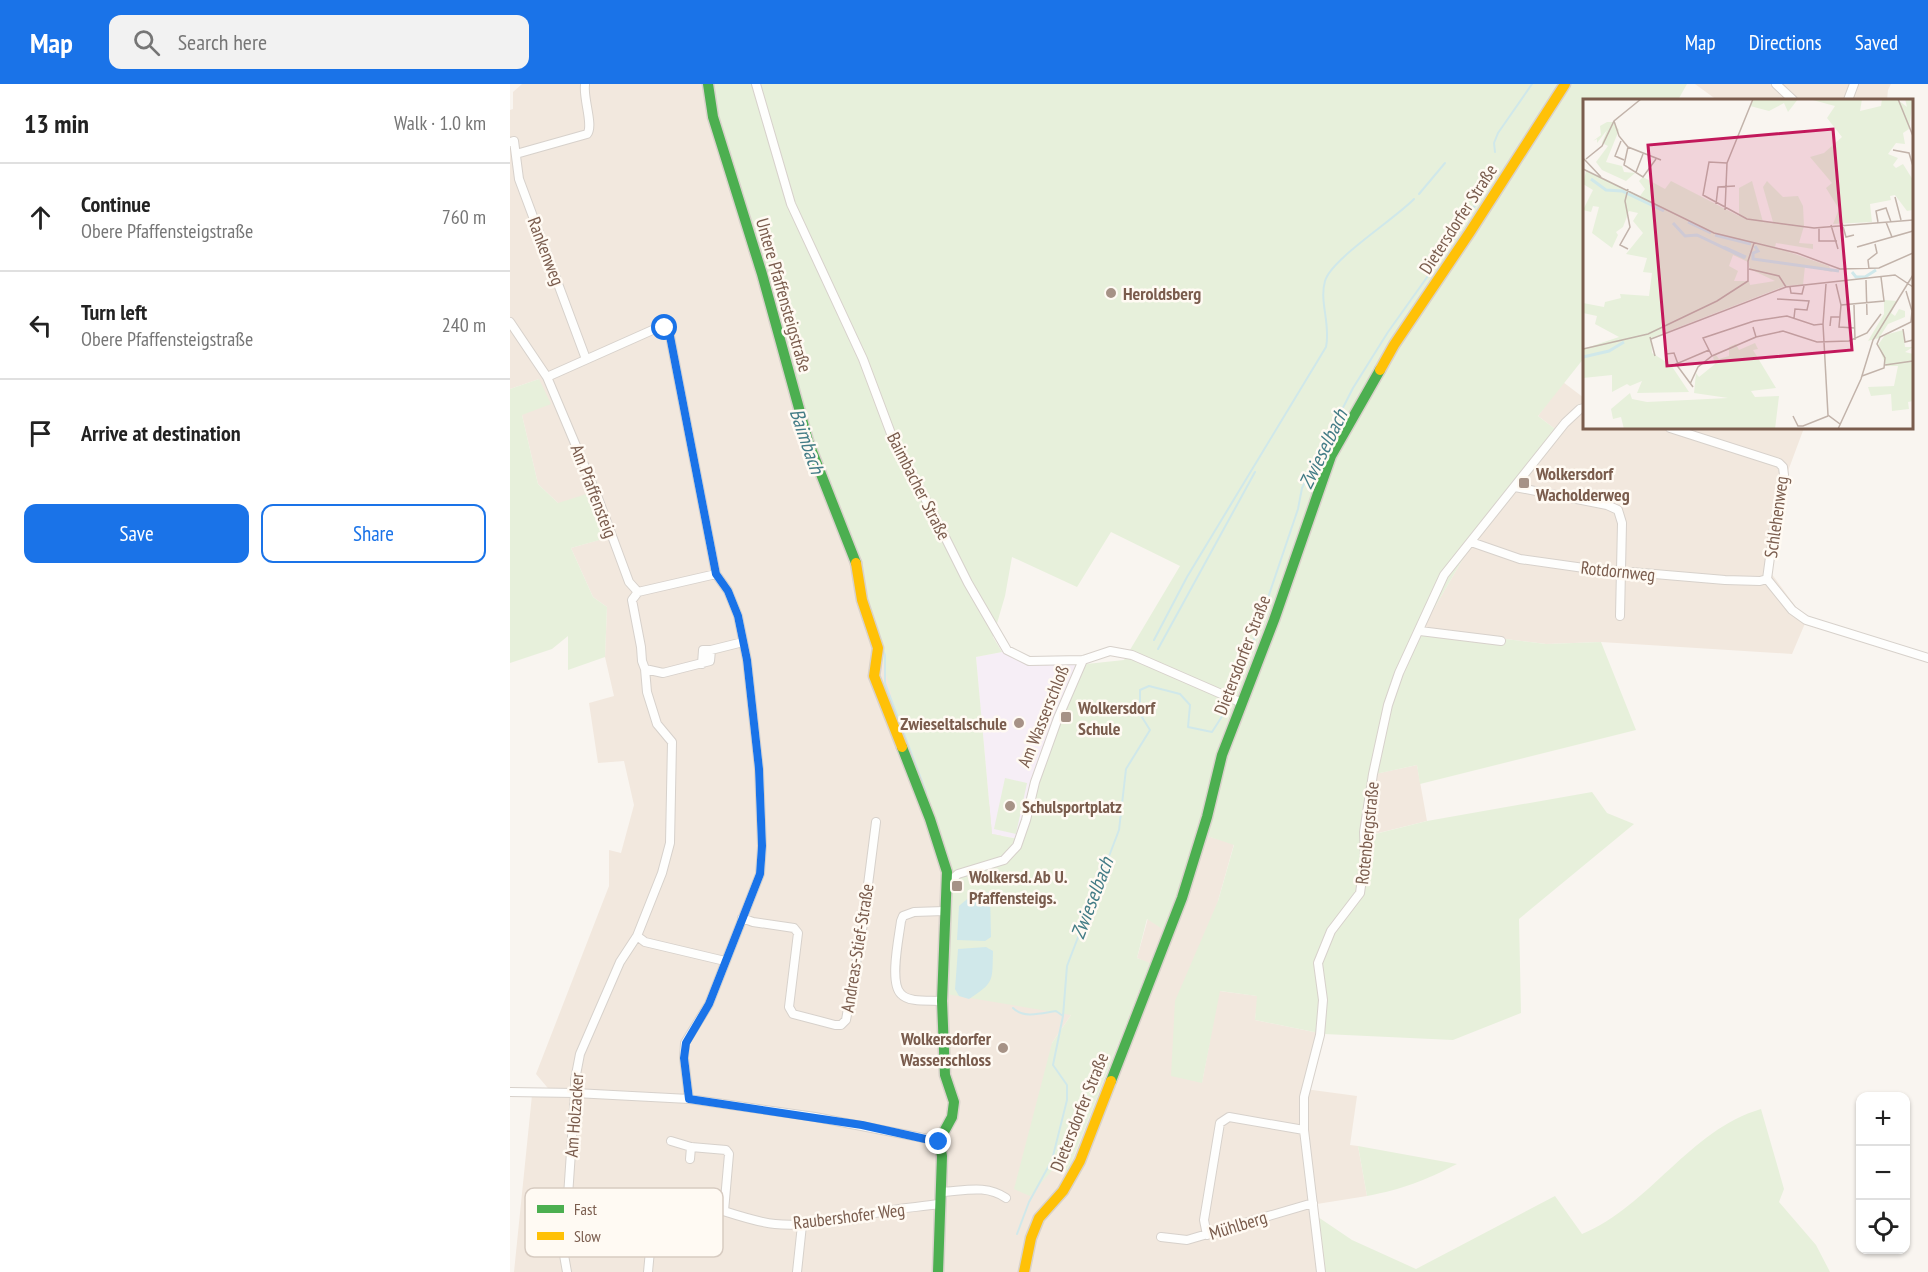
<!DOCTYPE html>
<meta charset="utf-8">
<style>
:root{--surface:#fff;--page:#f2f2f2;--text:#222;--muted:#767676;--line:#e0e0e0;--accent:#1a73e8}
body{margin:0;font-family:"PT Sans Narrow",sans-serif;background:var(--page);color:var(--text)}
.controls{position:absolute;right:18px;bottom:18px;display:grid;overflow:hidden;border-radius:12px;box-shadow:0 2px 4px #0004}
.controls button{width:54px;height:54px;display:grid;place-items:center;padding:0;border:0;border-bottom:2px solid var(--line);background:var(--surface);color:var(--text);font:30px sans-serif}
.stop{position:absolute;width:18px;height:18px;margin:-14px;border:4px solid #1a73e8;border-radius:50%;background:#fff}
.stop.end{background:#1a73e8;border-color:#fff;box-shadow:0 2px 6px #0008}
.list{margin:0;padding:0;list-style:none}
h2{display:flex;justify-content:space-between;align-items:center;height:78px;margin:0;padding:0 24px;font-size:26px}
h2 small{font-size:20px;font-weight:400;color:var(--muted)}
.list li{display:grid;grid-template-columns:39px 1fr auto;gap:18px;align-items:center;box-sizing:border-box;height:108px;padding:0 24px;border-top:2px solid var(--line)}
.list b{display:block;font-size:22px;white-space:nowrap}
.list p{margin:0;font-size:20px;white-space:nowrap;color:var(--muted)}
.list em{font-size:20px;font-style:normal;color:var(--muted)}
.actions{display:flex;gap:12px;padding:18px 24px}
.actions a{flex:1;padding:14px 0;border:2px solid var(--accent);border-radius:12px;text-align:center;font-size:21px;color:var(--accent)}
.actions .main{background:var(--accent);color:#fff}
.icon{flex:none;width:33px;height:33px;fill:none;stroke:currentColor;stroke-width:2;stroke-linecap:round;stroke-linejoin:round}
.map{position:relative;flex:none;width:1418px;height:1188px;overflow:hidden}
header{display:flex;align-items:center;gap:36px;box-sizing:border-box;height:84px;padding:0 30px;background:var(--accent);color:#fff}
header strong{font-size:28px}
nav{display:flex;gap:33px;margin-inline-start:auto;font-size:21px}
.search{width:420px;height:54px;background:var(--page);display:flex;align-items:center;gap:15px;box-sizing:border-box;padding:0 21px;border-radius:12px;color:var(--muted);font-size:22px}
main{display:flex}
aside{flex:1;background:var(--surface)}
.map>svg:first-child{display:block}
.residential{fill:#f2e8de}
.education{fill:#f6eef6}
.green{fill:#e7f0db;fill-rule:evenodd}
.water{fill:#d0e8ea}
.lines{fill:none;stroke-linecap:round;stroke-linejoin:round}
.stream{stroke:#d0e8ea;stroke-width:2}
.street-casing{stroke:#d7d1cb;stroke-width:10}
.fast-casing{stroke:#d9d2cb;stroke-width:13}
.slow-casing{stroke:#d9d2cb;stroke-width:13}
.street{stroke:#fefefd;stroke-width:8}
.fast{stroke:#4caf50;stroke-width:10}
.slow{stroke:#ffc107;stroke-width:10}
.route{stroke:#1a73e8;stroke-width:8}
.poi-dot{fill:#a69286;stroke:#fffaf3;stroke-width:2}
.labels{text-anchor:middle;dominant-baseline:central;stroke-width:5;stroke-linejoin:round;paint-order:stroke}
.street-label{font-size:18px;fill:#7a5c4d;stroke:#fffaf3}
.poi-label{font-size:18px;font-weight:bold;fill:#7a5c4d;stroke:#fffaf3;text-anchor:start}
.water-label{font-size:20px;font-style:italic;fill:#437c86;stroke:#fffaf3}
.inset-river{fill:none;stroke:#d0e8ea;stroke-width:3}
.inset-road{fill:none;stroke:#c2b3aa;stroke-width:1.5}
.view{fill:#c2185b;fill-opacity:0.15;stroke:#c2185b;stroke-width:3}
.inset-edge{fill:none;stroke:#7a5c4d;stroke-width:3}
.key{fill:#fffaf3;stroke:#d7cbc1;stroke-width:1.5}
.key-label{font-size:16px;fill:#7a5c4d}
</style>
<header>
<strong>Map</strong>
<div class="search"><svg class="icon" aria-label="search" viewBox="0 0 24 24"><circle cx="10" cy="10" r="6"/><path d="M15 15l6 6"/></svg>Search here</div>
<nav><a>Map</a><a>Directions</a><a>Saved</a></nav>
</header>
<main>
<aside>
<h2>13 min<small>Walk · 1.0 km</small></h2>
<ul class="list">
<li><svg class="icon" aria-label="ahead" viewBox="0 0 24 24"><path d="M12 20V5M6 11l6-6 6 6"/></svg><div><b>Continue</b><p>Obere Pfaffensteigstraße</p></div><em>760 m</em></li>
<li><svg class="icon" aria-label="left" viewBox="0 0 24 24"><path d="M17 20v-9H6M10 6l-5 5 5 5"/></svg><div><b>Turn left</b><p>Obere Pfaffensteigstraße</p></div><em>240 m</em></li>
<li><svg class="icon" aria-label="arrive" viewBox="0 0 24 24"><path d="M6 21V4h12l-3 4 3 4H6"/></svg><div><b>Arrive at destination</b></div></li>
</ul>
<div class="actions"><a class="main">Save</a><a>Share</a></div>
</aside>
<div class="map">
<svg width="1418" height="1188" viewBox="0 0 1418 1188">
<rect width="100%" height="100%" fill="#f9f5f0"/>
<path class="residential" d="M12,0H199L561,931L542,959L545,1082L558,1088L640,880L627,874L638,834L659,850L694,751L724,760L708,817L692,999L709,907L748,912L745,936L814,950L795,1005L847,1012L840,1061L848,1062L857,1112L807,1120L814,1188H4L22,1011L42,1009L26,990L99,802V766L111,769L124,721L114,677L88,679L79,619L104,612L95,573L97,523L83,513L61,464L99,453L48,419L28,400L12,331L29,295L0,305V26L3,25V8Z
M1185,0H1381L1378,6L1377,16H1207Z
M1053,298L1074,314V344H1294L1278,387L1261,489L1296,537L1282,570L1091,558L1036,560L912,545L961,461L1045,345L1028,332Z
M907,681L917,737L852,753L854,724L860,691Z"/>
<path class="education" d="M492,568L517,578L567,581L509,755L482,750L466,573Z"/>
<path class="green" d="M199,0H1177L1168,16H1074V274L1028,332L1045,345L961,461L912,545L1036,560L1091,558L1126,646L910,700L907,681L861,691L854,724L853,753L917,737L1082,708L1097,729L1124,740L1009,835L1011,929L943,956L814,950L745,936L747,912L710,907L692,999L661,992L665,917L708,817L724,761L694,751L660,850L637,835L627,874L640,879L558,1088L545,1083L520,1112L504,1105L542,959L561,931L436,910L442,797L391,652L366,547L298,359ZM601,448L670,482L614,576L567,581L508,755L482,750L466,573L492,568L483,553L495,512L502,473L567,503Z
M29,295L41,320L12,331L28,400L48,419L83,408L100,453L61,464L83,513L97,523L95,573L58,586V552L42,565L0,579V305Z
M495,694L517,699L506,750L484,745Z
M1251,1025L1274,1105L1269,1118L1306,1161L1320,1188H814L808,1133L842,1156L906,1185L1045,1112L1072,1150C1140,1122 1179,1046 1251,1025Z
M848,1062L947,1080C914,1097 893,1105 857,1112Z"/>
<path class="water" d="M480,808L481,853L475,857L447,856L449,822L463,810Z
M476,863L483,867C482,897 485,898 459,915L449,912L445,905L448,865Z"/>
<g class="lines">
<path class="stream" d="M985,68L984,59L988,49L1022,0
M909,110L935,79
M955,138L984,90
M644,556L677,493L816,263C821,241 809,218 815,197C821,175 885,135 904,115
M372,563L375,571V599L416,708
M648,565L745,388
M724,607L740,567L788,425L792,404L843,304L878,248L950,147
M503,924C514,935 532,929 546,927L553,932
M507,1150L519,1118L542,1076L557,1016V1001L543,981L553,932L557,882L609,746L616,685L640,646L630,630V606L639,602L670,610L680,621L678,643L702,648L718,623"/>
<defs>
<path id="street" d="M246,0L281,120L353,275L383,355L424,431L458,499L497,566L519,577L573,576L600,567L622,571L732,619
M1266,0L1283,16
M1338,16L1344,0
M0,58L4,57L9,95L76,275
M6,70L77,50C84,42 73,15 75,1
M0,238L37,293L88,414L119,498L128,508
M37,293L147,244H155L160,252L206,490L218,507L228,532L237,576L249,685L252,762L250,790L199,920L175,959L174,974L179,1015
M1160,344L1269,379L1273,383L1274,391L1264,444L1257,495
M1005,403L1097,421L1108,426L1112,439L1110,532
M961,458L1010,475L1074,484L1215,496L1250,497L1257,495
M1257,495L1282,526L1296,536L1418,574
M128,508L122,516L131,563L132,577L135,585L153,589L200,577L201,566
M128,508L206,490
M910,547L991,557
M192,580L193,566H201L233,558
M438,799L448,790L494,776L507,762L516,736L525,698L548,634L573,576
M232,834L243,838L284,844L288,849L279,923L283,930L325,941H331L336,936L353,840L366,738
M127,852L135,858L215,877
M432,917C420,916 399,919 391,910C379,899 389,853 391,837L393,832L404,828L434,827
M0,1008L65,1009L179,1015L305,1033L429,1057
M161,1057L181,1063L216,1066L219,1070L214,1127
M180,1075L181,1063
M430,1108C454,1107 476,1100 496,1114
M697,1151L694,1136L710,1039L719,1033L794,1046
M651,1153L677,1156L803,1119
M57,1188L54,1171L65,1009V996L70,970L110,878L127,852L152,789L160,759L162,658L147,640L137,608L135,585
M138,1188L144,1124L152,1116C190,1113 227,1136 265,1140C300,1143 335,1135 370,1128C389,1124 409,1123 429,1120
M287,1188L292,1141
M811,1188L794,1046V1013L810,951L813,916L808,879L821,847L850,809L855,774L854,748L863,690L878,621L889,589L934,491L1055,339L1070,325L1074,324"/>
<path id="fast" d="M198,0L203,33L252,190L298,357L346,479
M392,663L420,735L437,788L432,917L435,991L444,1018L442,1033L429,1057L432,1072L428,1188
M601,997L672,814L697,733L712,671L764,536L821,372L870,286"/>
<path id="slow" d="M870,286L884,261L960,148L1055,0
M346,479L352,516L368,564L364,592L392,663
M514,1188L521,1154L529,1134L553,1107L570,1077L601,997"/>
</defs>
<use href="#street" class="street-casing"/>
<use href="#fast" class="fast-casing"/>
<use href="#slow" class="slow-casing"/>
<use href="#street" class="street"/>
<use href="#fast" class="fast"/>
<use href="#slow" class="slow"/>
</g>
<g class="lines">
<path class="route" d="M155,244L160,252L206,490L218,507L228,532L237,576L249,685L252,762L250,790L199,920L176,959L174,974L179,1015L352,1041L429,1058"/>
</g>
<g class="poi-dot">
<circle cx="601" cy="209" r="6"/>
<rect x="1008" y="393" width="12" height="12" rx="3"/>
<rect x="550" y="627" width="12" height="12" rx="3"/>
<circle cx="509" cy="639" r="6"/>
<circle cx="500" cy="722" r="6"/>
<rect x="441" y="796" width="12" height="12" rx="3"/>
<circle cx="493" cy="964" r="6"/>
</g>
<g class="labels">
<g class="street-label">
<text transform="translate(948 135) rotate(-57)">Dietersdorfer Straße</text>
<text transform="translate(36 167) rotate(69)">Rankenweg</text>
<text transform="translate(274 211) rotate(74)">Untere Pfaffensteigstraße</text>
<text transform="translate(409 402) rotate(63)">Baimbacher Straße</text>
<text transform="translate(84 407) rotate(69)">Am Pfaffensteig</text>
<text transform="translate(1266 433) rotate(-82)">Schlehenweg</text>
<text transform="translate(1108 487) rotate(6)">Rotdornweg</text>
<text transform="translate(732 571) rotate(-69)">Dietersdorfer Straße</text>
<text transform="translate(533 632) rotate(-68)">Am Wasserschloß</text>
<text transform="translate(857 749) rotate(-84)">Rotenbergstraße</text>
<text transform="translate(347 864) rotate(-81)">Andreas-Stief-Straße</text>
<text transform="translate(569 1028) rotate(-68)">Dietersdorfer Straße</text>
<text transform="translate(64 1031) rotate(-86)">Am Holzacker</text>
<text transform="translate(339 1132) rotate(-7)">Raubershofer Weg</text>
<text transform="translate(728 1141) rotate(-17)">Mühlberg</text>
</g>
<g class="poi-label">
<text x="613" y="209">Heroldsberg</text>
<text x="1026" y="389">Wolkersdorf<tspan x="1026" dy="21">Wacholderweg</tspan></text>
<text x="568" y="623">Wolkersdorf<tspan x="568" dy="21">Schule</tspan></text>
<text x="497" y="639" text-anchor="end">Zwieseltalschule</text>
<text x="512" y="722">Schulsportplatz</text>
<text x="459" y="792">Wolkersd. Ab U.<tspan x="459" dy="21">Pfaffensteigs.</tspan></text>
<text x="481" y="954" text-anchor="end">Wolkersdorfer<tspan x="481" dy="21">Wasserschloss</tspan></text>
</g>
<g class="water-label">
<text transform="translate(297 357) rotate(71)">Baimbach</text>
<text transform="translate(813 365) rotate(-64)">Zwieselbach</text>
<text transform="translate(582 814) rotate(-69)">Zwieselbach</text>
</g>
</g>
<g transform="translate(1073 15)">
<rect width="330" height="330" fill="#f9f5f0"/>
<path d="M171,0H215L205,13L201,4L186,12L167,7ZM226,0H279L277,12L298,7L299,0L315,1L324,8L322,0H330L326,30L320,34L322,45L313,44L305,55L315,59L310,66L313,69L320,65L330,81V111L324,112L312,96L307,97L308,101L287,105L289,123L250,125L256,110L243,89L249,84L227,58L241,54L259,38L244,19L252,7ZM24,23H30L36,31L23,63L39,67L41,73L52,74L43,82L19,71L13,63L25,47L19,44L24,31L14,44V40L10,42L18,36L17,27ZM3,72L57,97L62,90L56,82L60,78L82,90L88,82L156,117V89L169,82L180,123H190L180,88L184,82L200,98L215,97L220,107L221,127L216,144L230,145V150L193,144L192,148L246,167L249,173L222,167L220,186L202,187L68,239L69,254L88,266L106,293L54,294L59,282L47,287L44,285L29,293V276L0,279V250L36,238L12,225L14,217L0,214V204L21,208L22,203L38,199L37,195L66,197L69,174L60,173L64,159L43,155L60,134L50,122L55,114L46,112L40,128L33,133L35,136L29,149L9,134L16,108L10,107L8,113L0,111L10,91L0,85ZM150,156L165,163L167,170L192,182L167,186L166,182H151L155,172L146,167ZM301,201L314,202L308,214L312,217L316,210L322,212V218L305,225L296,239L285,242L301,215ZM320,231L322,248H330L322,253L330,255V302L325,303L326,310L309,312L308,295L288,297L285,288L311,287L315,267H303L295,246L302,236ZM172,244L175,250L170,251L193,289L168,292L172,298L196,297L192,330H41L38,318L30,320L28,310L47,294L49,300L64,303L145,299L111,294L113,274L116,278L132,265L130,258L133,256L136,260L146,257V248L153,245L156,251Z" fill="#e7f0db" fill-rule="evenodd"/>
<path class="inset-river" d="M8,80L23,91L39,92L81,112M105,123L128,134M90,124L102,137L114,136L162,159M132,136L168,145M172,147L175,152L170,154V160L256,172M141,148L163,158M269,173L273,178H282L293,171M0,258L26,252L41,243"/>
<path class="inset-road" d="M315,0L330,37M31,22L36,37L45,48L78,61M38,42L32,57L41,61M45,48L41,66L60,78L73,60M310,51L326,54L330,67M1,60L18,78M3,60L19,47L31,22L58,0M144,64L126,63L120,96L164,120L231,129L330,121M144,64L170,0M0,70L131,134L214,154L257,170L296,169L330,154M53,73L60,55M312,98L318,121M133,105L135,88L152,87M142,111L144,64M295,123L293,112L303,109L308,123M303,123L309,138L330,132M259,124L263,138L271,136M248,126L255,150M236,129V142H254M274,148L309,138M45,150L37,146L47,128L42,102L45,90M166,170L196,177L203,188M286,170L285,161L294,154L292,145M283,181L284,216M243,185L240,225L245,316L257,325M253,185L258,206L256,228L272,229M207,188L208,194L219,195L221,187M194,200L226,202L224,211L212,210L211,219M258,206L301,202L298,178M271,206L272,241M247,227L248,218H257M320,230L322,243L330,241M67,238L72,257M173,238L200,232L234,243L266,242L284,234L298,215M68,240L203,188L312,176L330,188M0,250L65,235L134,202L165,182V162L171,144M83,255L91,254L95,265M129,257L120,239L171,222L204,217L231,226L240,225M302,266L330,262M279,277L301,269L302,259L294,245L297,238L328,223L329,212L323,192M107,285L115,268L129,257L173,238L170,228M110,288L93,265L126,251M210,317L215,327H220L245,317M255,330L278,280L290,241L330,176"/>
<path class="view" d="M250,30L269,251L84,267L65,46Z"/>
<rect width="330" height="330" class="inset-edge"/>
</g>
<rect x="15" y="1104" width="198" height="69" rx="9" class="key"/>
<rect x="27" y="1121" width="27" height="8" fill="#4caf50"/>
<rect x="27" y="1148" width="27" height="8" fill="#ffc107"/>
<g class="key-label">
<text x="64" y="1131">Fast</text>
<text x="64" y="1158">Slow</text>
</g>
</svg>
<div class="controls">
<button>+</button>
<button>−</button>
<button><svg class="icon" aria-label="locate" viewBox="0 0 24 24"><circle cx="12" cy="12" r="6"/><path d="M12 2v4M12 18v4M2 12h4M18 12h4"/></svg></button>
</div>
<div class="stop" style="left:155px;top:244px"></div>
<div class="stop end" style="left:429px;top:1058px"></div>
</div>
</main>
